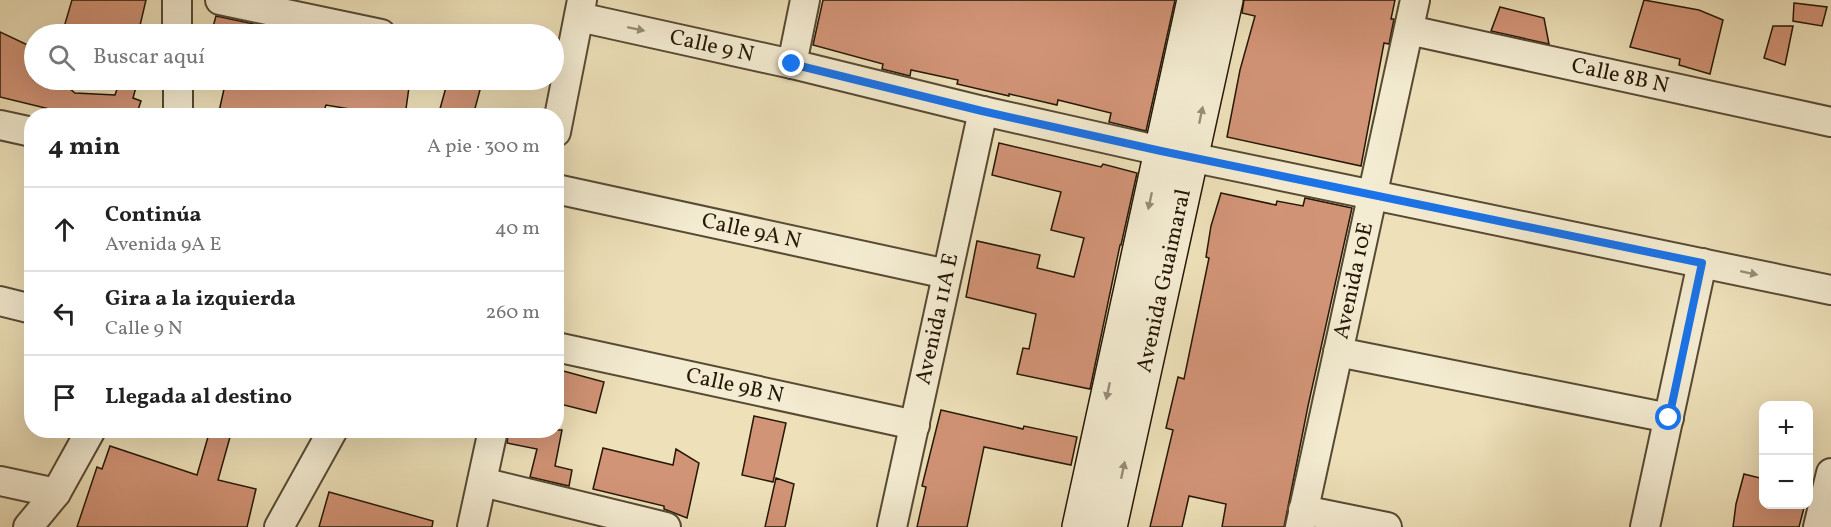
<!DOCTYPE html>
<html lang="es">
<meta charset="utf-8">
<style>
:root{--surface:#fff;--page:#f6f6f6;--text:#222;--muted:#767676;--line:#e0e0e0}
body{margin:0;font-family:Vollkorn,serif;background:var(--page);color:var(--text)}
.controls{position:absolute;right:18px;bottom:18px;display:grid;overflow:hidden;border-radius:12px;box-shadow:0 6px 24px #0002}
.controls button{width:54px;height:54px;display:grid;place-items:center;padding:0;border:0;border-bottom:2px solid var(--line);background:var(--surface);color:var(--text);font:30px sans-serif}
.stop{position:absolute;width:18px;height:18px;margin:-14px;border:4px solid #1a73e8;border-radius:50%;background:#fff}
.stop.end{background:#1a73e8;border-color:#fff;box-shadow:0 2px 6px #0008}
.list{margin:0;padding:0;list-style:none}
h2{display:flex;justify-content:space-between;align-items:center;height:78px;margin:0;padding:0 24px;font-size:26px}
h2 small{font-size:20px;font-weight:400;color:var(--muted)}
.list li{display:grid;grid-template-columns:39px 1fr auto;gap:18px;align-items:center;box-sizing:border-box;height:84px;padding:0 24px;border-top:2px solid var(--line)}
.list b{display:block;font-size:22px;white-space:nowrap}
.list p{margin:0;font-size:20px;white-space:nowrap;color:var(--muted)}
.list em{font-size:20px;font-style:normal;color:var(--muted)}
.icon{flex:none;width:33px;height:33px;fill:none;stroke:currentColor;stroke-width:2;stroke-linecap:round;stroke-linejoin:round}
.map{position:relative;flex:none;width:1831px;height:527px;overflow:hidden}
.search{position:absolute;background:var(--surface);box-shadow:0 6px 24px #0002;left:24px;top:24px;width:540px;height:66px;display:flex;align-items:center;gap:15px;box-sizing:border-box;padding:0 21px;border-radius:33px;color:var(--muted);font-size:22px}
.panel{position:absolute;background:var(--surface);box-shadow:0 6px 24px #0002;left:24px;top:108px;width:540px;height:330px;border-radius:24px}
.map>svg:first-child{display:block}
.building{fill:#d29477;stroke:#251807;stroke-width:1.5}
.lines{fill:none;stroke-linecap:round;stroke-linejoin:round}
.street-casing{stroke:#574a34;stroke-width:32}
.secondary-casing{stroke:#251807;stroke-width:36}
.street{stroke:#f4ecd2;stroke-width:28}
.secondary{stroke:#f4ecd2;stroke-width:33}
.oneway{fill:#978d77}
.route{stroke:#1a73e8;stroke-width:8}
.labels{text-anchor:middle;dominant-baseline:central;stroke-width:5;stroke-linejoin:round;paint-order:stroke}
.street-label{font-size:22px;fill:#251807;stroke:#f4ecd2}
</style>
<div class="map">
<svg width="1831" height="527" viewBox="0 0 1831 527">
<rect width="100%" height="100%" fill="#eee1ba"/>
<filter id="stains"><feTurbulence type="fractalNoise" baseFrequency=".00333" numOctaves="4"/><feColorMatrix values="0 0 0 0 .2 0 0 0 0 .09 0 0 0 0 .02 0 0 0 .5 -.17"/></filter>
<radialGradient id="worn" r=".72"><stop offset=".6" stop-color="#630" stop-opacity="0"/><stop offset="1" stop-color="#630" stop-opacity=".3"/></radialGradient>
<path class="building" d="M72,0H146L138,34H62Z
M823,0H1175L1146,131L1109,122L1111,113L1058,100L1057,105L1009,94V96L957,84L958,80L911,70L910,76L882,69L883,64L813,45Z
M1244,0H1395L1391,19H1394L1389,44L1384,43L1361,166L1227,137L1240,70L1255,16L1242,13Z
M1644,0L1699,10L1723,20L1710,74L1679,65L1680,59L1630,47Z
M1794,3L1827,7L1822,26L1793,21Z
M1500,7L1544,18L1549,44L1491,31Z
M216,16L268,27L267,34H211Z
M1773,26H1793L1785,65L1764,58Z
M0,32L34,48V80H43L70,89L75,93L115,95L120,80H138L133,98L141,101L136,116H78L0,97Z
M226,80H410L405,116H392L326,105L322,116H218Z
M448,80L481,86L473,116H438Z
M999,143L1101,167L1103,164L1137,173L1121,245H1120L1090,389L1017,374L1023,348L1029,349L1036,314L966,297L977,241L1040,255L1037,268L1074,277L1084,238L1051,230L1061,192L992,175Z
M1221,193L1276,205L1277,201L1303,206L1305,198L1352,208L1308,406L1284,527H1222L1226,504L1189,496L1182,527H1150L1173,430L1166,428L1178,377L1184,379L1209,258L1206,257L1211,226Z
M556,369L604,382L596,413L556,403Z
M941,410L1023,429L1024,426L1077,437L1071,465L984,447L967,527H917L926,487L922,486Z
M754,416L786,423L773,482L742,475Z
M210,430H232L218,480L256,489L247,527H77L97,467L102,469L110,446L197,475Z
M509,430H562L555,466L572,470L569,486L530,477L537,449L507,443Z
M603,448L673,465L676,449L699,463L687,518L664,509V506L593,489Z
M1744,474L1764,479V504H1805L1799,527H1733L1736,504Z
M776,478L794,484L785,527H765Z
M329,492L433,521L432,527H319Z"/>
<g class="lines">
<defs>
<g id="street">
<path d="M177,0V34"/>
<path d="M220,0L381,34"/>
<path id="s1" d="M579,17L792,64L983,111L1161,151L1831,290"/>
<path id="s2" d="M1409,30L1831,122"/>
<path d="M792,64L805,0"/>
<path d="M178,80V116"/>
<path d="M0,125L32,132"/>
<path d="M556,132L582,0"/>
<path id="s3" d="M556,189L947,274"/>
<path d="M0,301L32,309"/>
<path id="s4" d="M556,347L915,425"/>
<path d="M1338,352L1669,418"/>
<path d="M0,481L56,493"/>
<path d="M482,482L666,527"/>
<path d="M1303,510L1387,527"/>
<path d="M28,527L56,493L91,430"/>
<path d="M279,527L333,430"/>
<path d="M472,527L493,430"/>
<path id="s5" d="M892,527L983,111"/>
<path id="s6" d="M1300,527L1415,0"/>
<path d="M1645,527L1702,263"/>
<path d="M1818,527L1831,473"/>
</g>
<g id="secondary">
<path d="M1079,527L1194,0"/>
<path id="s7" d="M1110,527L1226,0"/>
</g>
</defs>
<use href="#street" class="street-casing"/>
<use href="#secondary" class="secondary-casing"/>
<use href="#street" class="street"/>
<use href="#secondary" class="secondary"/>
</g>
<defs><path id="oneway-solid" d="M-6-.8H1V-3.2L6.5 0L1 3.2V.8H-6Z" transform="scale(1.5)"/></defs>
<g class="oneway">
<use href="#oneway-solid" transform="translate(636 29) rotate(12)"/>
<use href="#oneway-solid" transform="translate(1201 115) rotate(-78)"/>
<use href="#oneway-solid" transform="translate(1150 201) rotate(102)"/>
<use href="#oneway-solid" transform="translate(1749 273) rotate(12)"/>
<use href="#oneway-solid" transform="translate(1108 391) rotate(102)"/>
<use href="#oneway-solid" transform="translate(1123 470) rotate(-78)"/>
</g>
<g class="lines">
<path class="route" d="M792,64L982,111L1161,151L1702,263L1669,418"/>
</g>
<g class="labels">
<g class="street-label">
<text stroke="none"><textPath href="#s1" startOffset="136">Calle 9 N</textPath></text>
<text stroke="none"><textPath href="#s2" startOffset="216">Calle 8B N</textPath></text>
<text stroke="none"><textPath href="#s3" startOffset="200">Calle 9A N</textPath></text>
<text stroke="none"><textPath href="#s7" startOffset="252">Avenida Guaimaral</textPath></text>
<text stroke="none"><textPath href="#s6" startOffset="252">Avenida 10E</textPath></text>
<text stroke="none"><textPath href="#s5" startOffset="213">Avenida 11A E</textPath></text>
<text stroke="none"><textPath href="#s4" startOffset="183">Calle 9B N</textPath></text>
</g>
</g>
<rect width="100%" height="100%" filter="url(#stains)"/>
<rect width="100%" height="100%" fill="url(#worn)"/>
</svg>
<div class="controls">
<button>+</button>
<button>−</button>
</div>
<div class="stop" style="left:1669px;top:418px"></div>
<div class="stop end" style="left:792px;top:64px"></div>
<div class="search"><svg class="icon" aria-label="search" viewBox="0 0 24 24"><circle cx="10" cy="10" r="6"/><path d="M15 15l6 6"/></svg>Buscar aquí</div>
<section class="panel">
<h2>4 min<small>A pie · 300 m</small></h2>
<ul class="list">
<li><svg class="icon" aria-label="ahead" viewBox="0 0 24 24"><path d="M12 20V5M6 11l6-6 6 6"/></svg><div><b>Continúa</b><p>Avenida 9A E</p></div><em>40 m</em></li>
<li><svg class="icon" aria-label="left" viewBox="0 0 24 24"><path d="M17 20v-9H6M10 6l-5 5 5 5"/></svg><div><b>Gira a la izquierda</b><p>Calle 9 N</p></div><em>260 m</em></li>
<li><svg class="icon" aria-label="arrive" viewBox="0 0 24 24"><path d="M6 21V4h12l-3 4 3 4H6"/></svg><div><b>Llegada al destino</b></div></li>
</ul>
</section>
</div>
